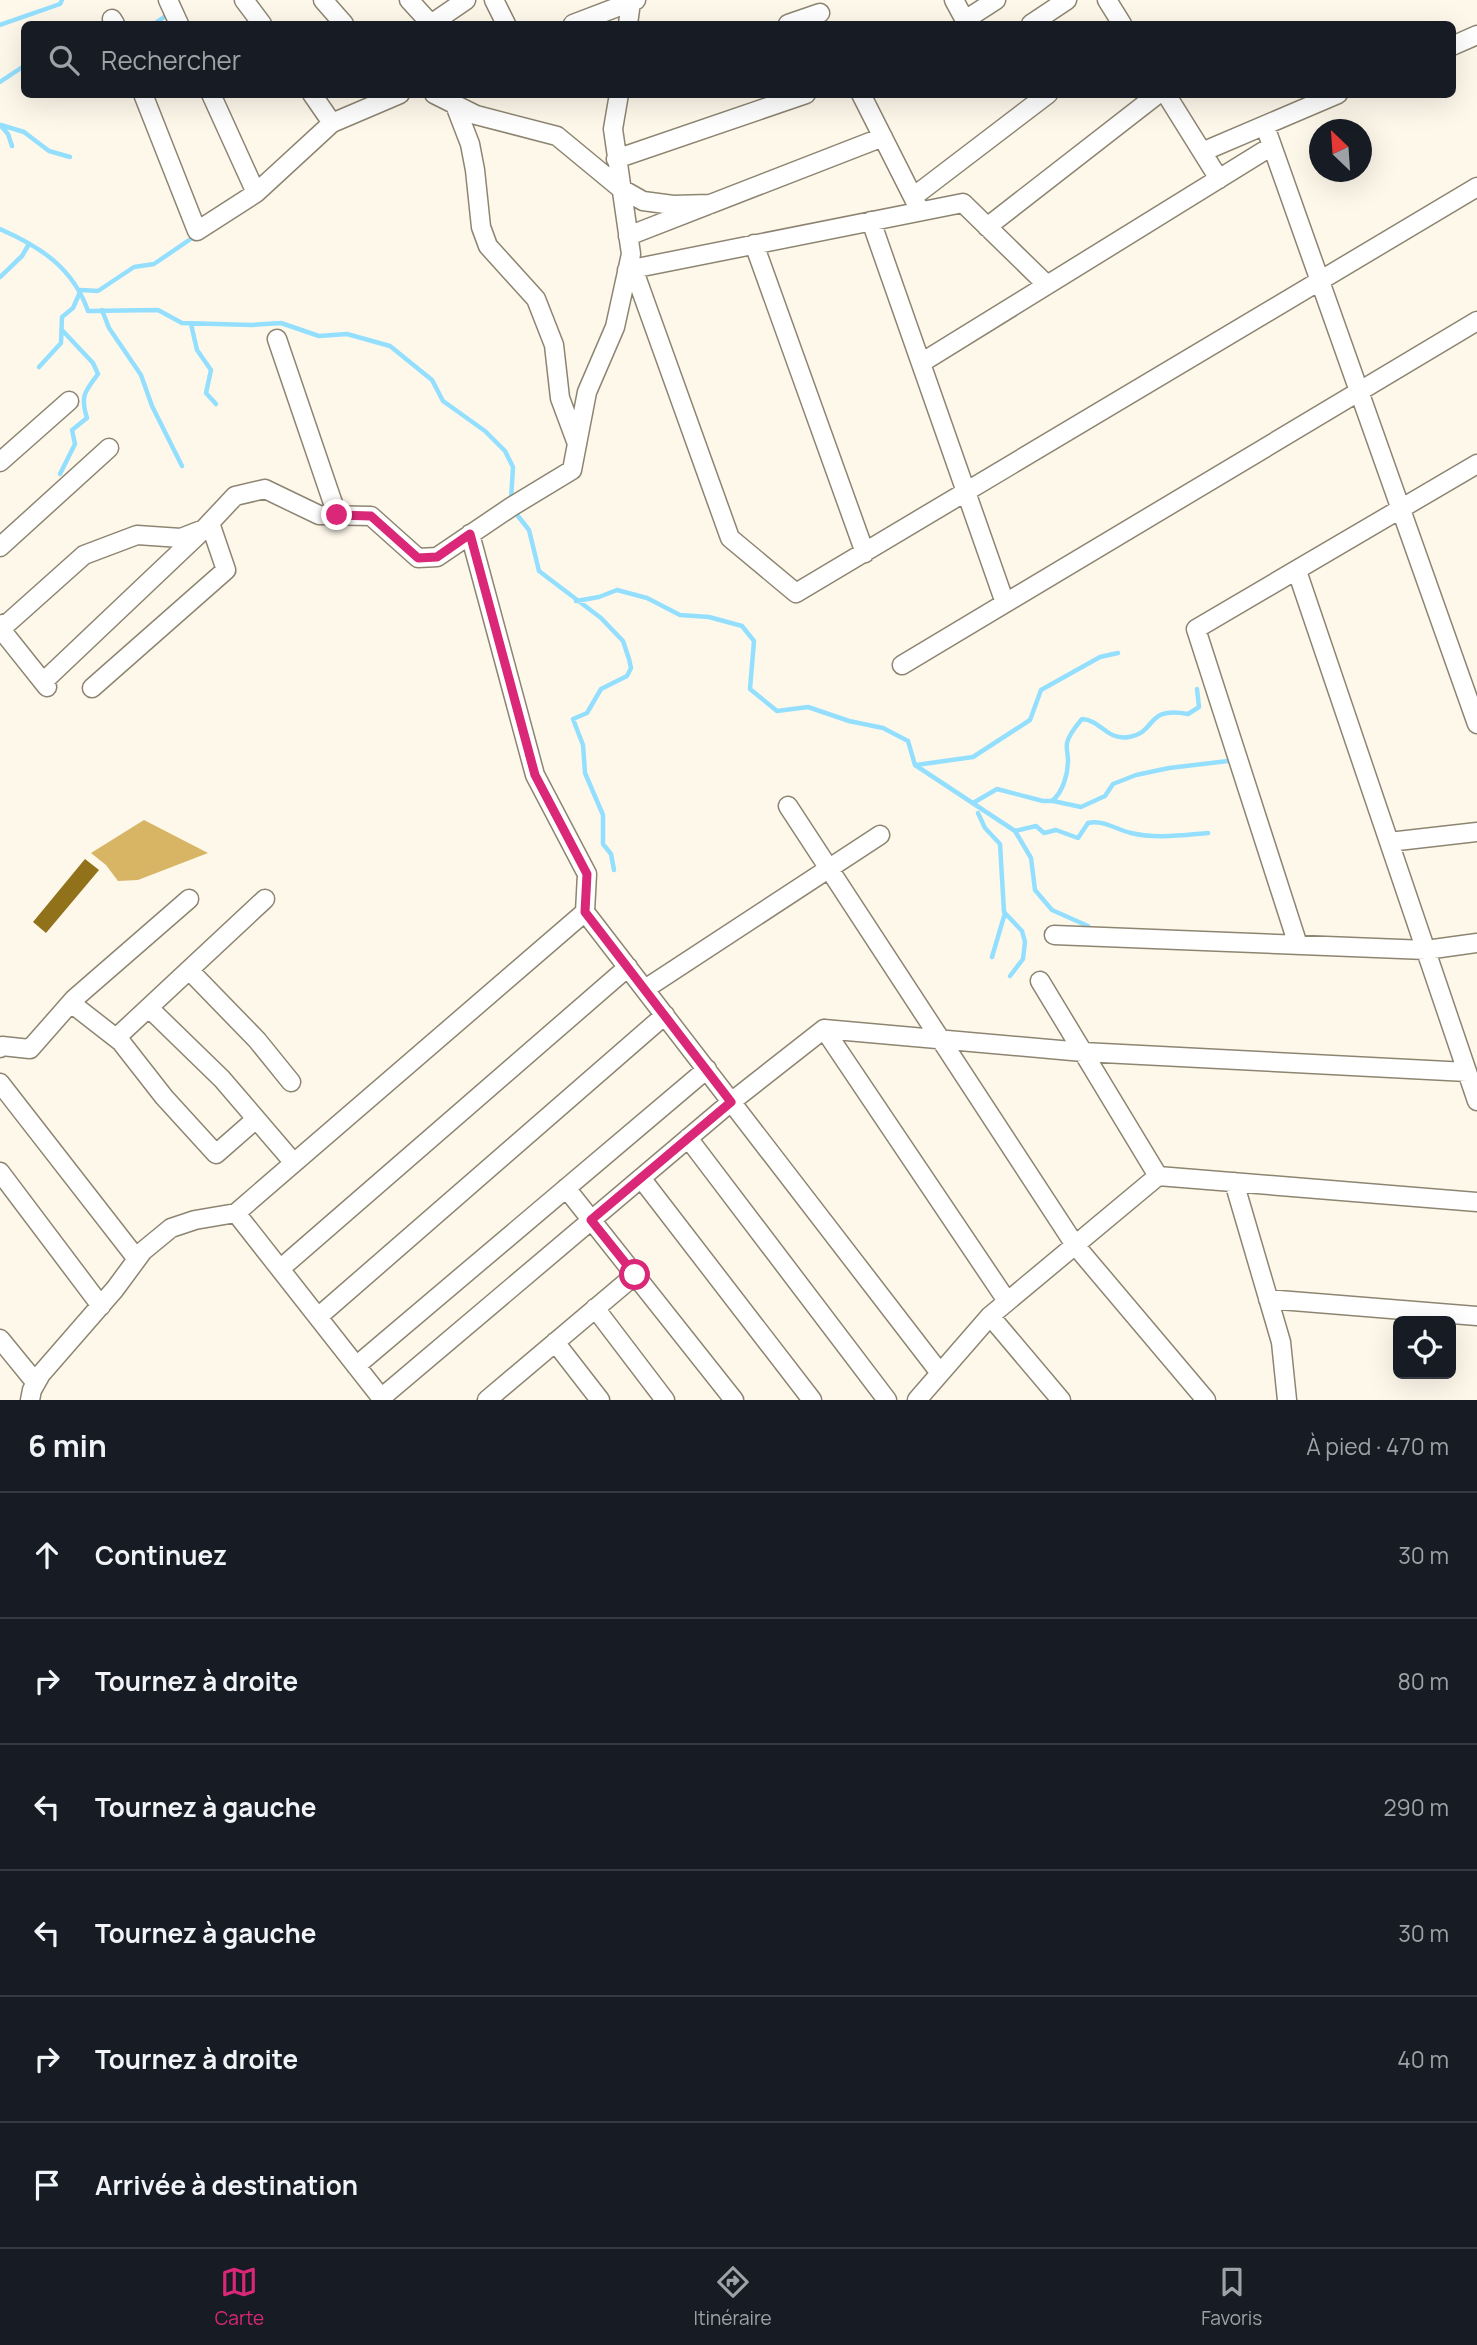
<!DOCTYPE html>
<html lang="fr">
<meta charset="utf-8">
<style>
:root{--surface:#171b24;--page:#242831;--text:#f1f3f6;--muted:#9ea1a6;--line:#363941;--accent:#db2777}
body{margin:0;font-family:Manrope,sans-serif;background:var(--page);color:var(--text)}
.controls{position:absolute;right:21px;bottom:21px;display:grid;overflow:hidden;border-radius:10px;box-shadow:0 7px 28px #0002}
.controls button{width:63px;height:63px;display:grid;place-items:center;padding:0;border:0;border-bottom:2px solid var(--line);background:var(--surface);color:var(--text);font:35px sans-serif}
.compass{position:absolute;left:1309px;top:119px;width:63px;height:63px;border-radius:50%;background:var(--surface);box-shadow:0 7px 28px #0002;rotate:335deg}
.stop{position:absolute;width:21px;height:21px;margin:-16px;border:5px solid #db2777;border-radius:50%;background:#fff}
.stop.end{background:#db2777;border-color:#fff;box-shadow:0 2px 7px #0008}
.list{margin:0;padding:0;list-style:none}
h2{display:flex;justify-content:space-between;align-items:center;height:91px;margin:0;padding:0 28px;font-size:30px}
h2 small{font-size:23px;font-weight:400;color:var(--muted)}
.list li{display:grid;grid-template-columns:46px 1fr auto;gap:21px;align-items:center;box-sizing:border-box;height:126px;padding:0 28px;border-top:2px solid var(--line)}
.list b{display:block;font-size:26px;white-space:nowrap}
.list em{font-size:23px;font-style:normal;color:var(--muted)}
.icon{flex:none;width:38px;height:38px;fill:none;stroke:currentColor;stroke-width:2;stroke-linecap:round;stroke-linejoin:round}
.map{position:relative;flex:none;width:1477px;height:1400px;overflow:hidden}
.search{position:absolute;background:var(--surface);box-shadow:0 7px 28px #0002;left:21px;right:21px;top:21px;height:77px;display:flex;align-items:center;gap:18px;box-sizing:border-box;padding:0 24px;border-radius:10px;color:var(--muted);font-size:26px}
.sheet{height:847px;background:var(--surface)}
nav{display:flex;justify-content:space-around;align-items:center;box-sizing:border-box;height:98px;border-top:2px solid var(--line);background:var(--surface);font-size:19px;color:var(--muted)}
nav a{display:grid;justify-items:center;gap:4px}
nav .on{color:var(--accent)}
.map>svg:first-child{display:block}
.forest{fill:#d7b565}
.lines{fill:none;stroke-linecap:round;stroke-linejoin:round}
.stream{stroke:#94dffe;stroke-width:4.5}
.building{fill:#917119}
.minor-casing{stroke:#8d8571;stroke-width:21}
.minor{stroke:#fff;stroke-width:18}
.route{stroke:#db2777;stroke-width:9}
</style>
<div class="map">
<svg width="1477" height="1400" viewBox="0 0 1477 1400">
<rect width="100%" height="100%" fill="#fef8eb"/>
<path class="forest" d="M144,820L208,853L138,880L118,881L106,865L91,853Z"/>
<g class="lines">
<path class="stream" d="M146,24H154L170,13
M0,25L60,4L62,0
M0,82L24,66
M1,125L24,132L49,151L70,157
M1,126L8,134L12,146
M0,229C41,247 73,268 88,311L158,310L182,323L252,325L281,323L319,336L347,334L390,346L432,380L443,401L485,431L505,451L513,467L511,500
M0,277L22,256L29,244
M102,310L109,328L141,375L152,406L182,466
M191,324L197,350L211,370L206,393L216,404
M39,367L61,343L62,317L73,308L81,290L98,291L134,267L154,264L195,236
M60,474L75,444L72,430L87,418C80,396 85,391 98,374L93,363L62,330
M514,511L529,530L539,571L601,618L623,641L629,659L631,668L627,676L601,689L587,713L573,719L583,745L585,773L603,815V844L611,854L614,870
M576,601L599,597L617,590L647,598L680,615L709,617L742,626L754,641L750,689L777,711L808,707L849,721L883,728L908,741L915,765L1015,831L1036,826L1044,833L1056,830L1078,838L1088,823C1102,819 1117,830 1131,833C1155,839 1183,835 1208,833
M916,765L973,757L1030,720L1041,690L1100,657L1118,653
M1053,801L1081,807L1105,796L1113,784L1136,775L1169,768L1228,761
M973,803L997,789L1043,801H1052C1063,792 1068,774 1068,760C1068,754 1066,749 1067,743C1069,734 1076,726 1082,719C1101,720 1107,741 1129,737C1158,732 1144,706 1188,714L1199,707L1197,689
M978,813L985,828L1000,844L1004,912L1022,931L1025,942L1023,959L1010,976
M1015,831L1031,858L1035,890L1052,910L1088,926
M992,957L1005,913"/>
</g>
<path class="building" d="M85,859L99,870L46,933L33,922Z"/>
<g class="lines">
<defs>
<path id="minor" d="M168,0L179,24
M244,0L262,24
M323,0L344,24
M409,0L431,24
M494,0L506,24
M954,0L967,24
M1107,0L1122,24
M112,19L115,24
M965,20L996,0
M431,24L466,0
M573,24L636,0
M628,24L631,2
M788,24L820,13
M1031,24L1067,0
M1452,46L1477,35
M143,94L197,231L256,193L332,123L400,94
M211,94L256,193
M312,94L332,123
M434,94L476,115L557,136L620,188L643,201L673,205L710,204
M861,94L918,207
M1166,94L1219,179
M455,105L470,144L475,170L481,227L488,246L536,299L554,345L560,398L576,441
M1265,126L1477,724
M1202,152L1338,94
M616,159L806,94
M913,197L1048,94
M871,221L1005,603
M987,227L1158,94
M628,236L883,137
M754,244L865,553
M633,268L730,538L796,593L1477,187
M627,270L963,203L1047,285
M277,339L337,515
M921,363L1272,146
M0,462L69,401
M470,534L535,775L587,874L585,912L940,1373
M0,547L109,448
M1297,571L1477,1101
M0,625L9,622L84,555L137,535L181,538L204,529L235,496L265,489L319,515L371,516L418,558L437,557L511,507L572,470L587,392L615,327L631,254L613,129L619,94
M0,628L47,687
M902,665L1477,321
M43,682L198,535
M92,688L226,570L210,523
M788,806L1075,1245L1206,1400
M1389,842L1477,832
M1054,935L1426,950L1477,943
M1298,945L1196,629L1477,464
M189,970L257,1040L291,1082
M1040,981L1158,1176
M645,989L880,835
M71,1003L121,1042L164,1097L216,1154L256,1119
M149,1008L222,1079L294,1163
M824,1029L1007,1301
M116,1038L265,899
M0,1048L2,1046L30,1049L74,999L189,899
M0,1083L137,1259
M688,1138L887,1400
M0,1172L101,1306
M641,1178L812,1400
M1234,1182L1281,1342L1287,1400
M566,1188L734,1400
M236,1213L383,1400
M280,1269L628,967
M1268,1299L1477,1316
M595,1308L665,1400
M990,1316L1061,1400
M318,1317L665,1015
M0,1339L36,1383
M555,1342L600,1400
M356,1366L707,1069
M381,1398L731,1102L824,1029L1083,1052L1467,1072
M30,1400L32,1390L41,1374L115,1289L143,1251L171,1228L195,1220L236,1213L585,912
M487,1400L635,1275
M917,1400L990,1316L1158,1176L1477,1202"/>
</defs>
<use href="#minor" class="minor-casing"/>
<use href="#minor" class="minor"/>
</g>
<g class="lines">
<path class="route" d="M337,515L371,516L418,558L437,557L470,534L535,775L587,874L585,912L731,1102L591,1220L635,1275"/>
</g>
</svg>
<div class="controls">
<button><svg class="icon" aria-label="locate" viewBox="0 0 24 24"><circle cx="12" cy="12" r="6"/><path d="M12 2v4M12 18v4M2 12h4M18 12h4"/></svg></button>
</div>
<svg class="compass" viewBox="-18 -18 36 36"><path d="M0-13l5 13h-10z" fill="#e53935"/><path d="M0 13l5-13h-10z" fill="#9ea1a6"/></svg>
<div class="stop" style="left:635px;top:1275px"></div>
<div class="stop end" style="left:337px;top:515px"></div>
<div class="search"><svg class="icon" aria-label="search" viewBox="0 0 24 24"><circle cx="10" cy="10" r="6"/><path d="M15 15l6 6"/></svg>Rechercher</div>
</div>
<section class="sheet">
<h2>6 min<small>À pied · 470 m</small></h2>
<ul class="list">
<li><svg class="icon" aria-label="ahead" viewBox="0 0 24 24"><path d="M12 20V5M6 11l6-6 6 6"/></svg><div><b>Continuez</b></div><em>30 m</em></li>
<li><svg class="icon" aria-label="right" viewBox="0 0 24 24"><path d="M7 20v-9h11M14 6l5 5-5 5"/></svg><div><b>Tournez à droite</b></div><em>80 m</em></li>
<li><svg class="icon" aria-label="left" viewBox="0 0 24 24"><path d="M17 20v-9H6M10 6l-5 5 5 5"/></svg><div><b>Tournez à gauche</b></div><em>290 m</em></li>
<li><svg class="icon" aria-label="left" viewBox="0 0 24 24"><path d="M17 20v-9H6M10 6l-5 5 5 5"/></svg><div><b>Tournez à gauche</b></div><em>30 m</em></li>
<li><svg class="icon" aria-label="right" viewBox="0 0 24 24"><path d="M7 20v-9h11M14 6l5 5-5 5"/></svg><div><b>Tournez à droite</b></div><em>40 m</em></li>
<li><svg class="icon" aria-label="arrive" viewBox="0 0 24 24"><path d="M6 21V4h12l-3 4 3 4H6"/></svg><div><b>Arrivée à destination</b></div></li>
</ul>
</section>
<nav>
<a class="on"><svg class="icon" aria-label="map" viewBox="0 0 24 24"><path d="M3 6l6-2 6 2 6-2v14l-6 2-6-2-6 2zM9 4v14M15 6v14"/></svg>Carte</a>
<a><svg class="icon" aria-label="directions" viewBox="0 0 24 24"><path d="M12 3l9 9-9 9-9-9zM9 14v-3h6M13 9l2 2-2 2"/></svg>Itinéraire</a>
<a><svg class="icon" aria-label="saved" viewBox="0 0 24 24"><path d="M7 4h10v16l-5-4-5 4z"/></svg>Favoris</a>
</nav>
